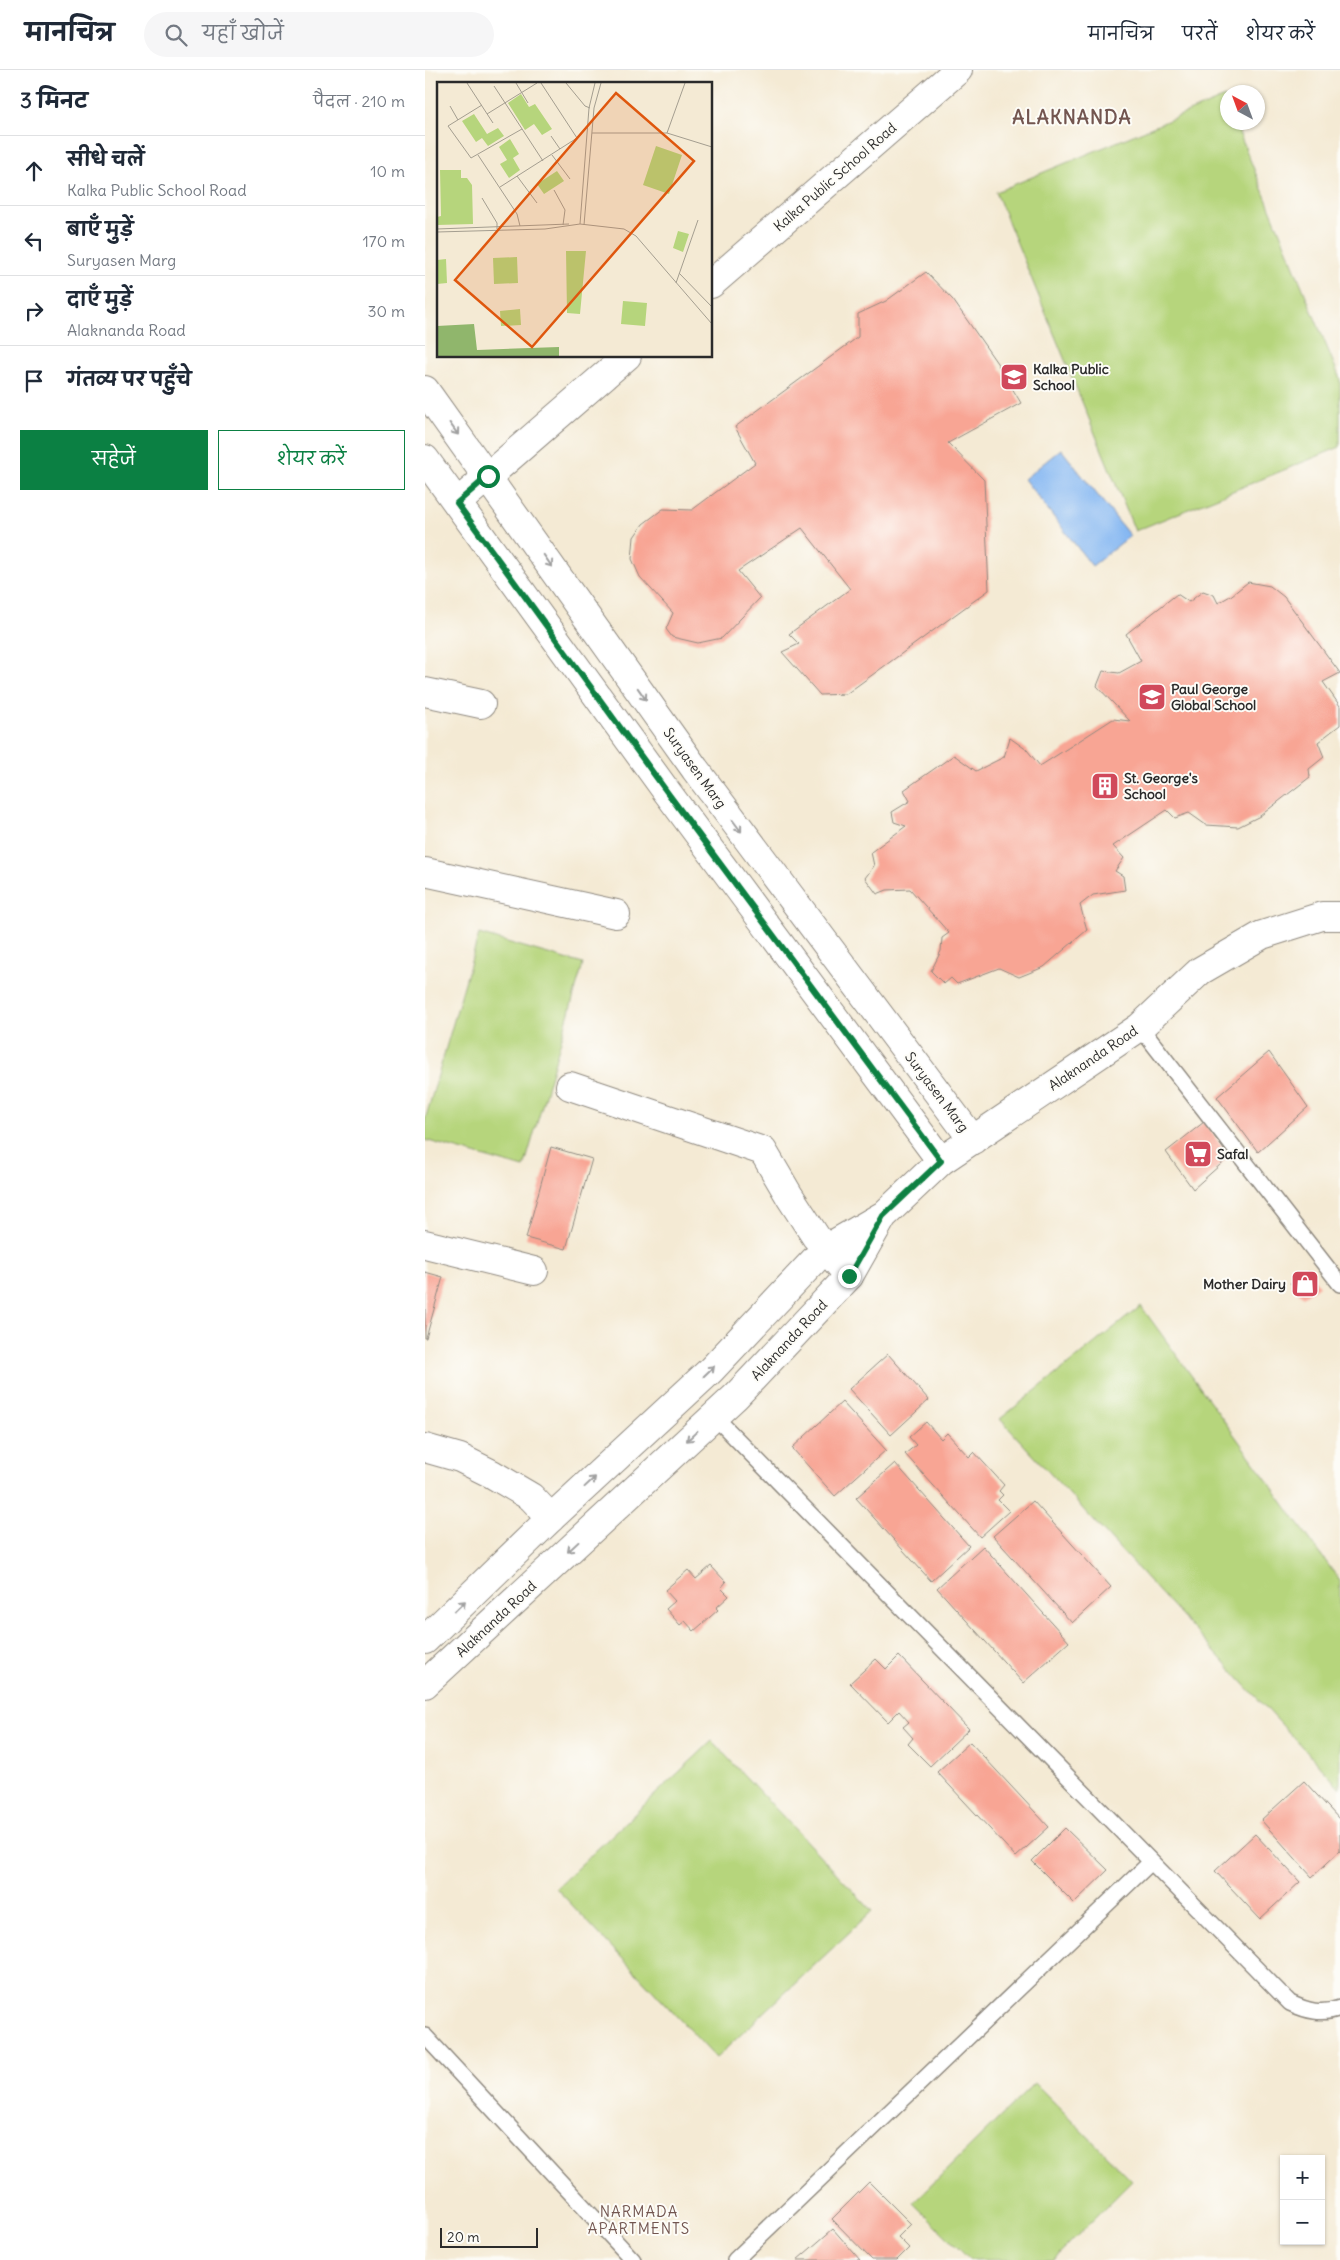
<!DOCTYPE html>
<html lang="hi">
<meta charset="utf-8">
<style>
:root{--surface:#fff;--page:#f6f6f7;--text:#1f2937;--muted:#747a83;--line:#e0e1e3;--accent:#0b8043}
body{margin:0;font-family:Delius,"Playpen Sans Deva",sans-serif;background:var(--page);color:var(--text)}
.controls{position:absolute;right:15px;bottom:15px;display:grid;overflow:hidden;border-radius:0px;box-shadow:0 1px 4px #0004}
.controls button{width:45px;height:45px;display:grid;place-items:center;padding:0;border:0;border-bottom:1px solid var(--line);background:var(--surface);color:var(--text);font:25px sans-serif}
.compass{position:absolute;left:795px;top:15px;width:45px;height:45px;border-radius:50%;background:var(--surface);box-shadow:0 1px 4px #0004;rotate:319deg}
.scale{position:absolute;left:15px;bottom:12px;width:98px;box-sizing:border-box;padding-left:5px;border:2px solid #2b2b2b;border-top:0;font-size:14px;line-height:18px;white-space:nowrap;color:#2b2b2b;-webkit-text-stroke:4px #fdfcf7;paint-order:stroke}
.stop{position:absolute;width:15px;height:15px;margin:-11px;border:4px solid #0b8043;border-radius:50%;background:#fff}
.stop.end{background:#0b8043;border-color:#fff;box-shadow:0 1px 5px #0008}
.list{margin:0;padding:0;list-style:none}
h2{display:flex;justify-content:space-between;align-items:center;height:65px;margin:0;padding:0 20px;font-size:21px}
h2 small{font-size:16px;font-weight:400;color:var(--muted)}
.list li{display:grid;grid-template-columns:32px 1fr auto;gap:15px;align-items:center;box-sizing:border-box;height:70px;padding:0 20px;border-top:1px solid var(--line)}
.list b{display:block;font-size:19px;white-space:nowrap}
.list p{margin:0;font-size:16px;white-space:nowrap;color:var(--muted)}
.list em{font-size:16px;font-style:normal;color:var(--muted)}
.actions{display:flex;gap:10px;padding:15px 20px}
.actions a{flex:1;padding:11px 0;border:1px solid var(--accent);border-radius:0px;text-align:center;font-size:18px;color:var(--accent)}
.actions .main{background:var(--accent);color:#fff}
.icon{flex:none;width:28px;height:28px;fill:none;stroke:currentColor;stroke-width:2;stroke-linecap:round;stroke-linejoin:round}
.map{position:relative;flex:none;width:915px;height:2190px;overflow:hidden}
header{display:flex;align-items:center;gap:30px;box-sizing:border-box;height:70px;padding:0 25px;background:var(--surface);border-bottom:1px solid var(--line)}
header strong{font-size:24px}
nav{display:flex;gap:28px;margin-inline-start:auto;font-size:18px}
.search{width:350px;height:45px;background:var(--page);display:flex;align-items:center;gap:12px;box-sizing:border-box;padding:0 18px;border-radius:28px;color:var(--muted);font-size:19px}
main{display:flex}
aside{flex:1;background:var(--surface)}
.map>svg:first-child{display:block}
.green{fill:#b6d57c;stroke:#708054}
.water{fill:#85b7f2;stroke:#58718e}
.building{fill:#f8a594}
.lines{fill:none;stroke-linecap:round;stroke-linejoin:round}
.service-casing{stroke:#908a80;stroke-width:18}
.minor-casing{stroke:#908a80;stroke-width:30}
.tertiary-casing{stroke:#908a80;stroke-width:30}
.service{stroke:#fff;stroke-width:15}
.minor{stroke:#fff;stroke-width:28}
.tertiary{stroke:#fff;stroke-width:28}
.oneway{stroke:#a0a0a0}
.route{stroke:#0b8043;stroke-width:6}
.labels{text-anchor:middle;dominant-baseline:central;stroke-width:4;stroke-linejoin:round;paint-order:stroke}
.street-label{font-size:14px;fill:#2b2b2b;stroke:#fdfcf7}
.poi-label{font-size:14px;font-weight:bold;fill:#2b2b2b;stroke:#fdfcf7;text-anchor:start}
.neighbourhood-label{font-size:15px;letter-spacing:1px;fill:#735650;stroke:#fdfcf7}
.district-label{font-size:19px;font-weight:bold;letter-spacing:1px;fill:#735650;stroke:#fdfcf7}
.inset-road{fill:none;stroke:#a49e90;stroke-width:1}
.view{fill:#df570e;fill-opacity:0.15;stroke:#df570e;stroke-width:2.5}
.inset-edge{fill:none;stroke:#2b2b2b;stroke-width:2.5}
</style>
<header>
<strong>मानचित्र</strong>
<div class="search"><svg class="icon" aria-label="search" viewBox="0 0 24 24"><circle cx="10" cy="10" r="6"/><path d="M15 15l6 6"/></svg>यहाँ खोजें</div>
<nav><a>मानचित्र</a><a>परतें</a><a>शेयर करें</a></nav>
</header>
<main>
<aside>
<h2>3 मिनट<small>पैदल · 210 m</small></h2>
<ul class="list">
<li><svg class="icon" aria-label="ahead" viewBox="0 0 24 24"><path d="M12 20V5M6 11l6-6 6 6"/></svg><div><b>सीधे चलें</b><p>Kalka Public School Road</p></div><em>10 m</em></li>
<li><svg class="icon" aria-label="left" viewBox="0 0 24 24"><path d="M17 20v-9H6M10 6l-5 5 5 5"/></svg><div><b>बाएँ मुड़ें</b><p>Suryasen Marg</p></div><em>170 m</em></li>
<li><svg class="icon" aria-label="right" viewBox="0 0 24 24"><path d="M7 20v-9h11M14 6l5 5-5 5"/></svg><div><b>दाएँ मुड़ें</b><p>Alaknanda Road</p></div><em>30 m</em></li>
<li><svg class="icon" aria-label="arrive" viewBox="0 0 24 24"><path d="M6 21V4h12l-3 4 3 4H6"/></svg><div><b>गंतव्य पर पहुँचे</b></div></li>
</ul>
<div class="actions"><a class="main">सहेजें</a><a>शेयर करें</a></div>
</aside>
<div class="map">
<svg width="915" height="2190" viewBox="0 0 915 2190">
<rect width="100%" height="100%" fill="#fdfcf7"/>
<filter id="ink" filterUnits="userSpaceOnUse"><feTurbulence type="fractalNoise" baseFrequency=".02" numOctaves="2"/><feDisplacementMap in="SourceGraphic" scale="10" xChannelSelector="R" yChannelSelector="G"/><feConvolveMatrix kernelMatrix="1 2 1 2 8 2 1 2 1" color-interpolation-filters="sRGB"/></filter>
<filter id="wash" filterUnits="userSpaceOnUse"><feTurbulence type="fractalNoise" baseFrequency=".0096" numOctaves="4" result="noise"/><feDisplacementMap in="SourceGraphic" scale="20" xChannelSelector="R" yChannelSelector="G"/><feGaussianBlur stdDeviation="1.12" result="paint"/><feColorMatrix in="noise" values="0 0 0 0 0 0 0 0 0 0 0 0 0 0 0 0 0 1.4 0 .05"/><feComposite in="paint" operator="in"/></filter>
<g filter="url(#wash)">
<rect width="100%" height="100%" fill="#f4ead4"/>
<path class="green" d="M800,27L802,33V52L810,53L915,309V377L710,461L571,122Z
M54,864L158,894L99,1098L0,1070V1050Z
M716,1236L915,1511V1718L575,1349Z
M287,1671L447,1841L291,1988L131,1818Z
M610,2013L707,2111L628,2190H545L488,2133Z"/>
<path class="water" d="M636,379L705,466L667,496L599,409Z"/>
<g id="blocks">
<path class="building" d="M501,202L528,230L572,293L596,333L523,373L559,410L564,520L421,624L395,625L357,582L374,574L364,564L425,519L377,458L313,501L335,528L297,568L273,573L247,567L241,559L248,543L215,507L207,489L209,467L218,454L238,439L267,440L330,393L310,357L433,267V244L461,231Z
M823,512L845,516L859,527L915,603L898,612L915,636V655L893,672L899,687L884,699L885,707L835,746L813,757L781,755L764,743L750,748L742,740L688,776L699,788L690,801L698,806L700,820L668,825L655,835L662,860L619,897L594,907L574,898L532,914L526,908L519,914L506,901L516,881L517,868L524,863L485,819L462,820L452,824L440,808L449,796L446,782L481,756L469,752L467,742L485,731L479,720L529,685L551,701L579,687L585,668L602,680L615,696L688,649L705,651L672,616L678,601L694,603L716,591L701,564L752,524L764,532L778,521L789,525L793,533L807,525Z
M844,982L883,1037L833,1082L792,1027Z
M779,1052L804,1087L768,1119L741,1082Z
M126,1077L167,1089L141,1179L101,1168Z
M884,1201L894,1216L878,1227L865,1213Z
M0,1202L18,1207L1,1268H0Z
M463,1284L504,1330L466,1365L424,1319Z
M417,1332L461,1380L410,1426L367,1378Z
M501,1352L516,1369L522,1363L544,1387L549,1382L579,1415L574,1421L578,1425L573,1430L584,1441L555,1467L480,1384L491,1375L484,1367Z
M470,1393L544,1476L506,1511L431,1428Z
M608,1431L686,1517L647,1553L568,1466Z
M558,1476L644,1572L598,1613L512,1518Z
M286,1496L301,1512L296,1518L304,1526L291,1538L293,1540L269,1561L260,1551L255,1555L241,1539L250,1531L240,1520L263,1500L271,1509Z
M474,1586L544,1659L505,1696L483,1674L488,1668L478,1657L484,1652L474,1641L463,1652L425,1613L451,1589L461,1599Z
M545,1672L624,1757L591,1787L512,1702Z
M879,1711L915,1750V1781L887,1807L836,1750Z
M640,1758L683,1800L649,1833L607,1791Z
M830,1764L875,1812L835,1849L790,1801Z
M444,2112L486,2154L473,2167L484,2178L472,2190H447L407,2149Z
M408,2159L435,2190H372Z"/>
</g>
</g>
<g filter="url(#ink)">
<use href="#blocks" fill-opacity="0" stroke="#908a80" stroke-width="1"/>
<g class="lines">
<defs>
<path id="service" d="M715,957L915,1214
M289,1346L865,1933C882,1941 897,1945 915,1938
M0,1966L208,2190
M310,2190L726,1792"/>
<path id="minor" d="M0,622L56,634
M0,802L191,844
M145,1016L338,1081L365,1127L391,1167L424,1206
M0,1174L109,1201
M0,1378L35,1388L67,1404L106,1427L126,1448"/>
<path id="tertiary" d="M286,214L533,0
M0,320L270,699L548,1070
M0,389L242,722L516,1091
M32,433L202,286
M0,1570L126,1448L286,1300L400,1179L457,1146
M0,1614L311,1326L424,1206L458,1146L516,1091L715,957L775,901L837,865L897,846H915"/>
</defs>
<use href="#service" class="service-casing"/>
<use href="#minor" class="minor-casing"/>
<use href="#tertiary" class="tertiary-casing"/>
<use href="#service" class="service"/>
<use href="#minor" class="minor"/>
<use href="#tertiary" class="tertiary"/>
</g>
<defs><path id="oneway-shaft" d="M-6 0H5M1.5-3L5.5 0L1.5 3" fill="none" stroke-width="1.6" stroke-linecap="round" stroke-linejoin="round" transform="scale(1.25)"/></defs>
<g class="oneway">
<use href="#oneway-shaft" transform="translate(29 359) rotate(54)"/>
<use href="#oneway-shaft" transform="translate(123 491) rotate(55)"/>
<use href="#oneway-shaft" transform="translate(217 624) rotate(55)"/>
<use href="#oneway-shaft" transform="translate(312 756) rotate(53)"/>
<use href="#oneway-shaft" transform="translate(284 1301) rotate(-44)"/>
<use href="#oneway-shaft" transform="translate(267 1366) rotate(137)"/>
<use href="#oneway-shaft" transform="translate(165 1412) rotate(-43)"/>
<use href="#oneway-shaft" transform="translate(148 1477) rotate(137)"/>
<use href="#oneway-shaft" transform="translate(35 1536) rotate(-44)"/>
</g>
</g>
<g class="lines" filter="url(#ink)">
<path class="route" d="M63,406L32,433L242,722L516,1091L458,1146L424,1206"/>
</g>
<defs>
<symbol id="school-square" viewBox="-11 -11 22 22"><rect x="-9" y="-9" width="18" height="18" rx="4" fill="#d1495b" stroke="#fdfcf7"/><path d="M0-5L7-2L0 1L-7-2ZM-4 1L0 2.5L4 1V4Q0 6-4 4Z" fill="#fff"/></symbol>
<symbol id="building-square" viewBox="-11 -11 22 22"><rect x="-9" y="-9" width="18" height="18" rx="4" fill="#d1495b" stroke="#fdfcf7"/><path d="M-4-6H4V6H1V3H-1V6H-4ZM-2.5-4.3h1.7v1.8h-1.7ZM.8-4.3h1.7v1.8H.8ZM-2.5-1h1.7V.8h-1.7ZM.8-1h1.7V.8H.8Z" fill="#fff"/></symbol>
<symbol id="supermarket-square" viewBox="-11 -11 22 22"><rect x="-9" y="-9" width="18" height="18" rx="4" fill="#d1495b" stroke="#fdfcf7"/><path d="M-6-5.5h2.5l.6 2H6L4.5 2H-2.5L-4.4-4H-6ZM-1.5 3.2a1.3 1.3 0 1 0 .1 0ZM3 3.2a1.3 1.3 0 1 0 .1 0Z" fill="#fff"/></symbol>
<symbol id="shop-square" viewBox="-11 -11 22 22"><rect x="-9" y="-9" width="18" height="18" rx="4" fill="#d1495b" stroke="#fdfcf7"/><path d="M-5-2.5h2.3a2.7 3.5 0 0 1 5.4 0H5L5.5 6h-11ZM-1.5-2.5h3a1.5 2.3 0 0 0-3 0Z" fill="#fff"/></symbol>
</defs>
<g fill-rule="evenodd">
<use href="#school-square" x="573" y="291" width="32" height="32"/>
<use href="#school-square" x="711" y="611" width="32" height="32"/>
<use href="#building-square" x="664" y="700" width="32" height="32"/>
<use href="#supermarket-square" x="757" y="1068" width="32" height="32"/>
<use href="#shop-square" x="864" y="1198" width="32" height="32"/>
</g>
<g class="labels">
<g class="street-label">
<text transform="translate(410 107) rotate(-41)">Kalka Public School Road</text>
<text transform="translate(270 698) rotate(54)">Suryasen Marg</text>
<text transform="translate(668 988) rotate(-34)">Alaknanda Road</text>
<text transform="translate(512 1022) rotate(53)">Suryasen Marg</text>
<text transform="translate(364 1270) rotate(-47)">Alaknanda Road</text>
<text transform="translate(71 1549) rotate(-43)">Alaknanda Road</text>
</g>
<g class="poi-label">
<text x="608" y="299">Kalka Public<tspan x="608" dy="16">School</tspan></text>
<text x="746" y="619">Paul George<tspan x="746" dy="16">Global School</tspan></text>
<text x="699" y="708">St. George's<tspan x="699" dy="16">School</tspan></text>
<text x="792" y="1084">Safal</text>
<text x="861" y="1214" text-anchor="end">Mother Dairy</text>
</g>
<g class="neighbourhood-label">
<text x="214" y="2141">NARMADA<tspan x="214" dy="17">APARTMENTS</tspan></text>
</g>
<g class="district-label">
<text x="647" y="47">ALAKNANDA</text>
</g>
</g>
<g transform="translate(12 12)">
<rect width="275" height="275" fill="#f4ead4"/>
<path d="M84,12L92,25L98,22L115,47L105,53L97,42L88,48L71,21ZM37,32L50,52L61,46L67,54L51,64L45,56L39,60L25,39ZM73,57L82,72L76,76L83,88L72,96L63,82L70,78L62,65ZM219,64L245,73L232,112L206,103ZM3,88H24V96H30L35,103L36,142L0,143V135L4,134ZM120,89L127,99L107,112L100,102ZM241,149L252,152L246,170L236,166ZM129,169H149L143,232L130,231ZM80,175L81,201L57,202L56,176ZM9,177L10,201L0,202V178ZM186,219L210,221L208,244L184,242ZM83,227L84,243L64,244L63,229Z" fill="#b6d57c"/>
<path d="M37,242L40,268L122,265V274H0V244Z" fill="#90b66c"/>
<path class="inset-road" d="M30,1L56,41M79,1L91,21M129,1L148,24L153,26M57,4L106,79M45,23L11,44L34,76L85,47M13,24L21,38M50,32L100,1M155,51H230L275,65M230,51L248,1M114,54L123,67M41,73L80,132L83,144M115,73L133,97M80,94L100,121M63,105L140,56L104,1M117,108L128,128L126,143M45,116L60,141V147M143,142L152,26L158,1M147,143L157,26L164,1M0,147L132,142M0,150L108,147L143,142L187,147L199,154L275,242M242,191L275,225M239,201L261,138"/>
<path class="view" d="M179,11L257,79L95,265L18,198Z"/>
<rect width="275" height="275" class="inset-edge"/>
</g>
</svg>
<div class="controls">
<button>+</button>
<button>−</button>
</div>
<svg class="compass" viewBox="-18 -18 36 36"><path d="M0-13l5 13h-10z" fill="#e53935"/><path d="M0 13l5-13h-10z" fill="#747a83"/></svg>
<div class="scale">20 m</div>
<div class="stop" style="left:63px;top:406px"></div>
<div class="stop end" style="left:424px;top:1206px"></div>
</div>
</main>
